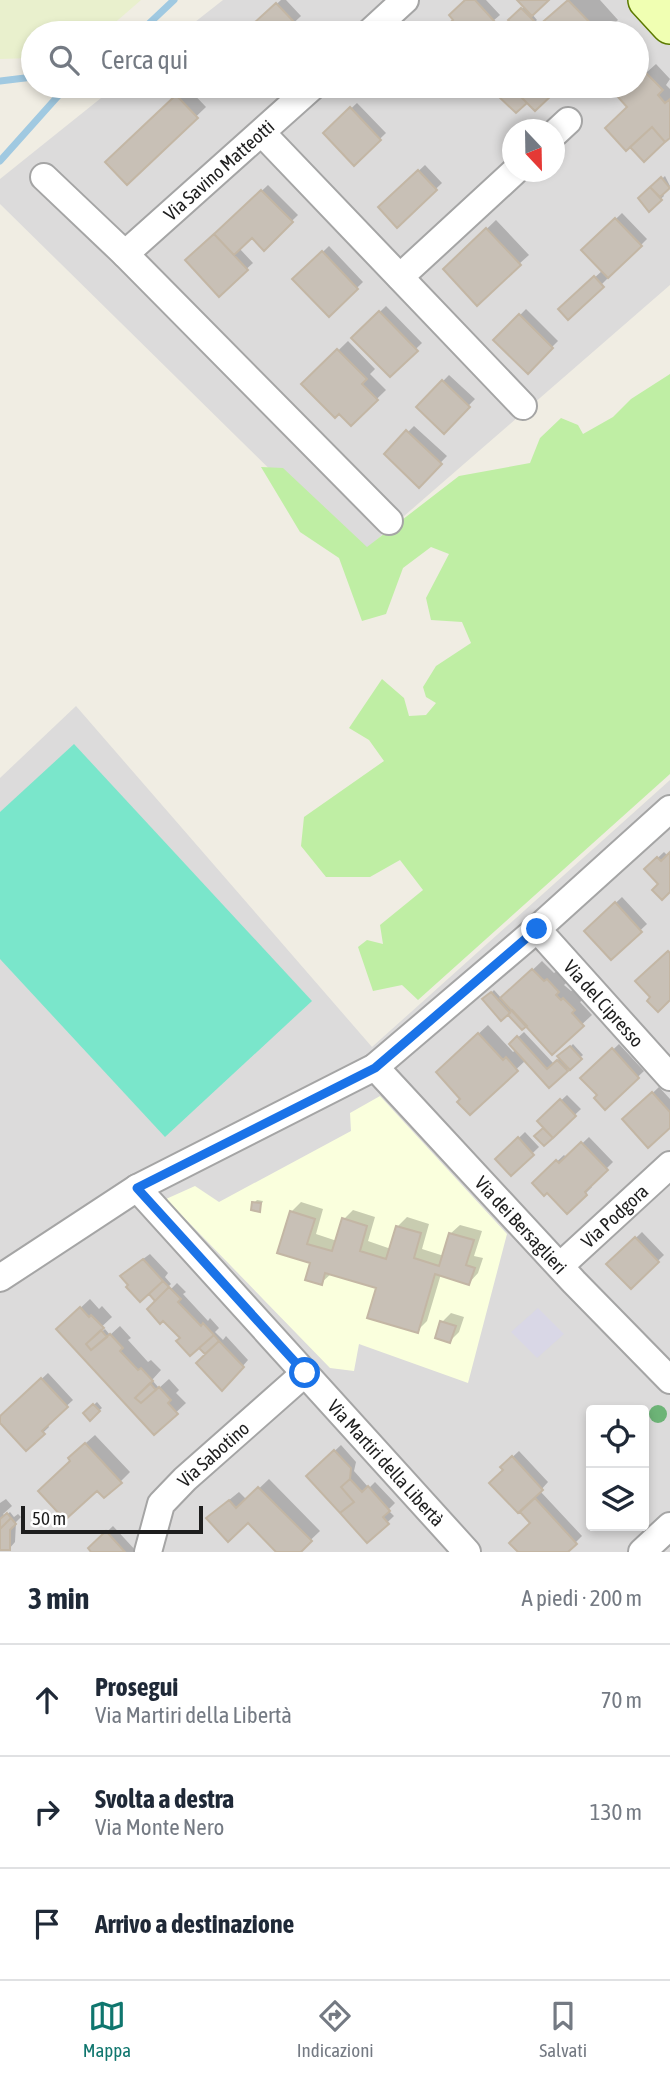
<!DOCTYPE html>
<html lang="it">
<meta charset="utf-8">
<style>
:root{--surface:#fff;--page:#f2f2f3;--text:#1f2937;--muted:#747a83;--line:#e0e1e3;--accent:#0f766e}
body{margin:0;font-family:"Asap Condensed",sans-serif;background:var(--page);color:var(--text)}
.controls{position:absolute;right:21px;bottom:21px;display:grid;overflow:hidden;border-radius:7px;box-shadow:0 4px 10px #0003}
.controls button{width:63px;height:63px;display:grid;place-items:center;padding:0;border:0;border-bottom:2px solid var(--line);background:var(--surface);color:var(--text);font:35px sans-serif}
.compass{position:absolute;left:502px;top:119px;width:63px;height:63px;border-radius:50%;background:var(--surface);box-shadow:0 4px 10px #0003;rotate:158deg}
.scale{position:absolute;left:21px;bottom:18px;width:182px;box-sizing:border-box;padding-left:7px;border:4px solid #1e1e1e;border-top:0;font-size:19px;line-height:24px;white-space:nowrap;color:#1e1e1e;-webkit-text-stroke:5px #fff;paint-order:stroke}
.stop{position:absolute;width:21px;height:21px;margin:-16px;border:5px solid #1a73e8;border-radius:50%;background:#fff}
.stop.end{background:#1a73e8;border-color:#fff;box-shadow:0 2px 7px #0008}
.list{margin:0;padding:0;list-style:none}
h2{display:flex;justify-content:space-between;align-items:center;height:91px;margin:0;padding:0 28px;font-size:30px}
h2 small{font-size:23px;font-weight:400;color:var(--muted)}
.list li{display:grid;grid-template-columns:46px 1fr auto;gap:21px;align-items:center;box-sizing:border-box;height:112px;padding:0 28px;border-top:2px solid var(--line)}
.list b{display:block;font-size:26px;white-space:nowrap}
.list p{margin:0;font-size:23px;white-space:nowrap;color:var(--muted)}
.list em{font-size:23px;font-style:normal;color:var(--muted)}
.icon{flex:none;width:38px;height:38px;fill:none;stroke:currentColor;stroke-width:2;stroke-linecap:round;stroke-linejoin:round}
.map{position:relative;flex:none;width:670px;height:1552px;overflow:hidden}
.search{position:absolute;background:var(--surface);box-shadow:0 4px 10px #0003;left:21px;right:21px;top:21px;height:77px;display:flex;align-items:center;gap:18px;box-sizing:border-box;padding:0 24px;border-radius:38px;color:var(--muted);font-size:26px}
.sheet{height:427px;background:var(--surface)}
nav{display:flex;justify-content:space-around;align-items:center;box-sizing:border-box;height:98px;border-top:2px solid var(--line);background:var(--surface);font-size:19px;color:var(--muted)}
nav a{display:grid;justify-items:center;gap:4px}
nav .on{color:var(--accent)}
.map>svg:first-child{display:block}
.residential{fill:#dcdbdb;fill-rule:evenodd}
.education{fill:#faffdd}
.farmland{fill:#e9f0cd}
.grass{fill:#bfeea4}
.pitch{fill:#7ae6cb}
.plaza{fill:#d9d7e6}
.shadow{fill:#0003}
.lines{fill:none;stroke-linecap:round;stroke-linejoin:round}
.stream{stroke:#a0c9e1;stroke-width:7}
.building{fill:#c8c0b6;stroke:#c3b6a4;stroke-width:2}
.street-casing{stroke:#a5a5a5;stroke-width:30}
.secondary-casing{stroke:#5c7a00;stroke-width:40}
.street{stroke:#fff;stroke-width:26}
.secondary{stroke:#f0ffb2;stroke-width:37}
.tree{fill:#6db477}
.route{stroke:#1a73e8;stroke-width:9}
.labels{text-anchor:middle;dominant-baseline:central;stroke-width:7;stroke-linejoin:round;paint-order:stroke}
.street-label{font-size:19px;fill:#1e1e1e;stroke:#fff}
</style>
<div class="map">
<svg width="670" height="1552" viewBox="0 0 670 1552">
<rect width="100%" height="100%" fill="#f0ede3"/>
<path class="residential" d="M223,0H670V285L358,556L0,204V179L116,86H637V33H181ZM512,130H554V172H512Z
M76,706L372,1047L670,780V1552H0V778ZM591,1410H644V1526H591Z"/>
<path class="education" d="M380,1096L507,1234L468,1383L359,1344L354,1371L330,1368L166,1199L195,1186L219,1202L351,1131L350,1113Z"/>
<path class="farmland" d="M0,0H141L103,33H33V58L0,59Z"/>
<path class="grass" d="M670,374V774L418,1000L402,985L373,991L358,947L367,940L383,944L380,925L423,890L400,860L370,877H326L301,846L304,817L384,761L369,740L349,728L382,679L404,698L409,716L426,715L436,703L426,697L423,687L436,666L471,643L462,622L431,620L426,598L449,554L431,547L403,568L386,614L362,621L339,558L300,532L261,467L283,468L367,547L459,476L530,463L540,438L561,418L578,425L583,434L613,417L631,399Z"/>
<path class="pitch" d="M74,744L312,1001L165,1137L0,959V812Z"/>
<path class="plaza" d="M538,1308L564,1334L537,1358L511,1332Z"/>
<path class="shadow" d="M281,0H286L301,16L283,33H245Z
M467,0H486L500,15L493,21L505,33H453L448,27Z
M519,0H547L532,14L537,20L523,33L510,20L525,6Z
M568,0H600L618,20L604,33H532Z
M656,64L670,79L666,85L670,89V135L620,97L632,86H637V81Z
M186,86L206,107L127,183L107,162Z
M507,86H555L557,87L535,109L527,100L499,94Z
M357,103L386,133L354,164L325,133Z
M425,165L442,183L397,226L380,207Z
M665,176L670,186L662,193L664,196L649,209L640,199Z
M268,185L298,215L264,248L252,236L239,248L253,263L219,294L188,260Z
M622,213L647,239L568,318L560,309L603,270L584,250Z
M496,220L529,255L519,264L445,269Z
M329,246L363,282L329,315L295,279Z
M386,306L422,343L390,374L353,338Z
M526,309L558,341L528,371L496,340Z
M348,341L375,369L370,374L386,390L351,424L304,384Z
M449,375L475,399L444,431L418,407Z
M414,426L447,456L419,485L386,454Z
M664,852L668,856L670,854V890L660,884L646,869Z
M622,897L647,924L611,958L586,931Z
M542,961L554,973L557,971L567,982L564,985L571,991L573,990L583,1000L580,1002L592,1015L552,1052L527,1024L523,1028L509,1011L501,1018L484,1000L494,990L502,999Z
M488,1025L513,1052L516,1050L511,1044L524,1032L554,1064L573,1044L583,1055L549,1085L526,1060L470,1113L447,1063Z
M619,1044L644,1071L605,1108L599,1095L583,1078Z
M659,1087L670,1099V1125L625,1119Z
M567,1095L581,1109L544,1144L537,1136L546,1128L539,1121Z
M525,1132L539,1147L511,1174L497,1159Z
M589,1137L613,1162L590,1185L592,1187L567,1212L547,1190L534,1183L564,1155L567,1158Z
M257,1200L263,1201L259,1210L254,1203Z
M301,1202L323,1209L316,1234L337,1241L344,1219L353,1210L375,1217L368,1241L391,1249L398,1226L407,1217L429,1224L422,1249L444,1256L450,1234L460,1225L482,1231L474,1256L483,1258L478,1273L469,1283L441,1274L427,1321L417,1331L378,1287L332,1273L321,1283L291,1212Z
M642,1232L664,1255L631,1287L609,1264Z
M150,1254L168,1273L165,1277L171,1284L168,1287V1292L177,1283L186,1292L183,1294L208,1321L210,1318L219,1328L215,1332L223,1340L226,1336L248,1360L228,1383L199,1346L182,1338L157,1301L128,1270Z
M90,1299L99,1309L102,1306L112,1317L96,1332L98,1335L105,1329L110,1335L120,1326L131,1338L128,1340L148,1362L151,1360L161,1370L152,1380L159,1388L169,1379L179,1390L176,1393L186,1403L154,1433L58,1329Z
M451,1313L464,1317L459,1332L450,1341L442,1322Z
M48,1373L73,1400L47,1424L49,1427L27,1448L0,1418Z
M97,1402L102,1408L90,1418L85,1413Z
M95,1435L130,1472L120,1482L73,1461L79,1449Z
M341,1445L356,1462L354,1471L369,1488L375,1482L395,1503L388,1510L394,1516L368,1541L308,1476Z
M519,1451L548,1482L540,1491L582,1536L566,1552H520L532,1523L520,1509L502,1467Z
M269,1479L320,1531L298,1552H278L248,1521L218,1509L239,1492L247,1500Z
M6,1499L12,1506L3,1514L5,1516L10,1512L14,1517L18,1514L21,1517L16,1522L15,1542L9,1549L0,1548V1503Z
M113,1526L137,1552H94L90,1548Z"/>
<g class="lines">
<path class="stream" d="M139,33L174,0
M0,81L33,77
M0,161L67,86"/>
</g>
<path class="building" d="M465,0H475L495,22L488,28L493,33H451L445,27L453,20L449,15Z
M517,0H549L532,16Z
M568,0L600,33H530Z
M276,3L296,24L286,33H243Z
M521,8L536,23L525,33H520L508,20Z
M645,72L663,90L658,95L665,103L670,99V138L665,142L652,127L626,151L605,128L627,107L618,97L630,86H637V80Z
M504,86H510L527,103L516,113L496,94Z
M510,86H543L552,95L535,111Z
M176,95L198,118L127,185L105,162Z
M350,107L381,140L354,166L323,133Z
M652,127L665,142L644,162L630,147Z
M418,170L437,190L397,228L378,207Z
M661,177L670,188L660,197L650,187Z
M650,187L662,200L649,212L638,198Z
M261,190L293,222L264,251L252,238L234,255L214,234Z
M615,218L642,246L608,278L581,250Z
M486,228L521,265L477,306L443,269Z
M214,234L248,270L219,297L185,260Z
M322,251L358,289L329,317L292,279Z
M594,276L604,287L568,320L558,309Z
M379,311L418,351L390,377L351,338Z
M519,314L553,348L528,374L493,340Z
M337,349L367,379L362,384L378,400L351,426L339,414L335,418L301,384Z
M442,380L470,407L444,434L416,407Z
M406,430L442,464L419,488L384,454Z
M670,852V892L662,900L652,890L658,884L644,869L657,857L661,861Z
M615,902L642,932L611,960L584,931Z
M668,951L670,953V1000L658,1012L647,1001L650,997L635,981Z
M532,969L544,981L547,979L559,992L556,995L561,1000L563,998L575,1010L572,1013L584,1026L552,1055L500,998Z
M491,992L510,1013L501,1021L482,999Z
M512,1010L527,1026L522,1030L508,1015Z
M478,1033L503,1060L506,1057L518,1071L470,1115L457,1102L460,1099L436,1072Z
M517,1036L547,1069L557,1060L568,1071L549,1088L509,1044Z
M570,1046L582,1059L570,1070L557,1056Z
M612,1048L639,1078L605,1110L594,1098L597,1095L580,1078Z
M652,1092L670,1112V1128L648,1148L622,1119Z
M560,1099L576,1116L553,1138L537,1121Z
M543,1128L553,1138L544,1146L534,1136Z
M518,1137L534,1155L511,1176L495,1159Z
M581,1142L608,1170L585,1192L587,1195L567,1214L547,1193L544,1196L532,1183L556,1160L559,1163Z
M252,1202L261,1203L260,1212L251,1210Z
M290,1211L315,1219L307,1244L332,1251L342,1218L367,1226L360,1251L386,1259L396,1226L421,1233L414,1258L439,1266L449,1233L474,1240L466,1265L475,1268L469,1285L435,1274L418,1333L367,1318L376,1288L325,1273L322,1285L305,1280L310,1263L277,1253Z
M635,1237L659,1262L631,1289L606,1264Z
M143,1259L163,1281L140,1302L126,1287L128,1285L120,1276Z
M163,1281L169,1287L155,1301L149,1294Z
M169,1287L181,1299L178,1302L201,1326L203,1323L214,1335L190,1356L176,1341L180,1338L163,1321L160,1324L147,1309Z
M80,1307L89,1317L91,1315L104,1328L86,1344L91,1350L110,1334L123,1348L120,1351L138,1370L141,1368L153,1381L135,1398L141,1403L159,1387L171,1400L168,1403L178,1414L154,1435L56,1329Z
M440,1321L456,1326L450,1343L435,1338Z
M101,1330L107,1337L91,1350L86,1344Z
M214,1335L219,1341L205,1354L199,1348Z
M219,1341L244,1367L222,1391L196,1363Z
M41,1378L68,1407L42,1431L45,1434L26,1451L0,1423V1416Z
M150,1383L156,1390L141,1403L135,1398Z
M93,1404L100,1411L90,1421L83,1413Z
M85,1443L122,1483L104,1498L97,1491L65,1520L38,1491L70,1461L68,1458Z
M334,1450L351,1468L350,1479L341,1487L354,1502L340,1513L306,1476Z
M512,1456L543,1490L518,1513L489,1483L503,1470L500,1467Z
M350,1479L362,1492L368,1486L390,1511L383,1517L389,1524L367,1543L340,1513L354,1502L341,1487Z
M258,1487L312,1541L301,1552H276L248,1523L228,1542L206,1518L229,1500L236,1508Z
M535,1498L577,1544L568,1552H518L509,1543L530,1523L520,1512Z
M7,1513L11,1518L0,1529V1519Z
M11,1518L16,1524L10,1530V1550H0V1529Z
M106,1531L125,1552H91L88,1548Z"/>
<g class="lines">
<defs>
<g id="street">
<path d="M369,33L405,0"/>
<path d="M262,133L523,406"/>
<path d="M554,134L568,121"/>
<path d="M44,177L125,254L389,521"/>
<path id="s1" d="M125,254L313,86"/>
<path d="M400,277L514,172"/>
<path id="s2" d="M537,929L670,1077"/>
<path id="s3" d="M375,1067L574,1282L670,1380"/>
<path id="s4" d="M137,1188L467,1552"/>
<path id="s5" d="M560,1266L670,1165"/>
<path d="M0,1278L137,1188L375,1067L537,929L670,809"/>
<path id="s6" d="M148,1552L161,1504L185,1479L305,1373"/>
<path d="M642,1552L670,1526"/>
</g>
<path id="secondary" d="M647,0L670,25"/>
</defs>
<use href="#street" class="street-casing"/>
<use href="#secondary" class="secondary-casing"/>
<use href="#street" class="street"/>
<use href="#secondary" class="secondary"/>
</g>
<circle class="tree" cx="658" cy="1414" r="9"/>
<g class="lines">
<path class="route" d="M305,1373L137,1188L375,1068L537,929"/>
</g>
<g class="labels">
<g class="street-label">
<text stroke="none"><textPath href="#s1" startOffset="126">Via Savino Matteotti</textPath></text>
<text stroke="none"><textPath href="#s2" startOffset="100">Via del Cipresso</textPath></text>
<text stroke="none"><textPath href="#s5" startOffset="74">Via Podgora</textPath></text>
<text stroke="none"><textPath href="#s3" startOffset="215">Via dei Bersaglieri</textPath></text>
<text stroke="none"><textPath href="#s6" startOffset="122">Via Sabotino</textPath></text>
<text stroke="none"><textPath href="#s4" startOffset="371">Via Martiri della Libertà</textPath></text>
</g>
</g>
</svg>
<div class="controls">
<button><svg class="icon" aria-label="locate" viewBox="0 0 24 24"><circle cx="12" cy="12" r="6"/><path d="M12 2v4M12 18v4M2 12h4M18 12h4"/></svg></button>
<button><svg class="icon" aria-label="layers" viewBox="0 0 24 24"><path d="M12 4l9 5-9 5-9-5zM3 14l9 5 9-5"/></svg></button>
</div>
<svg class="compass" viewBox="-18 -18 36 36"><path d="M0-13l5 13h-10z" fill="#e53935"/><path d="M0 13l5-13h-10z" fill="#747a83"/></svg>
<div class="scale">50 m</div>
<div class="stop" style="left:305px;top:1373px"></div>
<div class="stop end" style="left:537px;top:929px"></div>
<div class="search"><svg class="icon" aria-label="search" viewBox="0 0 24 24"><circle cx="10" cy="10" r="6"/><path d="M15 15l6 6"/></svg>Cerca qui</div>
</div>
<section class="sheet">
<h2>3 min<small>A piedi · 200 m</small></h2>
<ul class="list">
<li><svg class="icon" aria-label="ahead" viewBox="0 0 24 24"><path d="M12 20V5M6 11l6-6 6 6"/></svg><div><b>Prosegui</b><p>Via Martiri della Libertà</p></div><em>70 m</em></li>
<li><svg class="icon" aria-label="right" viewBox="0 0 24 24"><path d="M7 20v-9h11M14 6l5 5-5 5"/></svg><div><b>Svolta a destra</b><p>Via Monte Nero</p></div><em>130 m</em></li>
<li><svg class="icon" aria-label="arrive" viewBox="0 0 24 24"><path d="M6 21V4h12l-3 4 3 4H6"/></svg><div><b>Arrivo a destinazione</b></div></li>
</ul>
</section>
<nav>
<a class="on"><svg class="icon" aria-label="map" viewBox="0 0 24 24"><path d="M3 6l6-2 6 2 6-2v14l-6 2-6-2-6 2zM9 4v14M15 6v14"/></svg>Mappa</a>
<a><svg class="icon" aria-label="directions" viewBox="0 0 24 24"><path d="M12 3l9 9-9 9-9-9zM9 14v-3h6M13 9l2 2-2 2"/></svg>Indicazioni</a>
<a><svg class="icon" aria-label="saved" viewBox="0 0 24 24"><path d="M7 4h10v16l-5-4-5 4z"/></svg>Salvati</a>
</nav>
